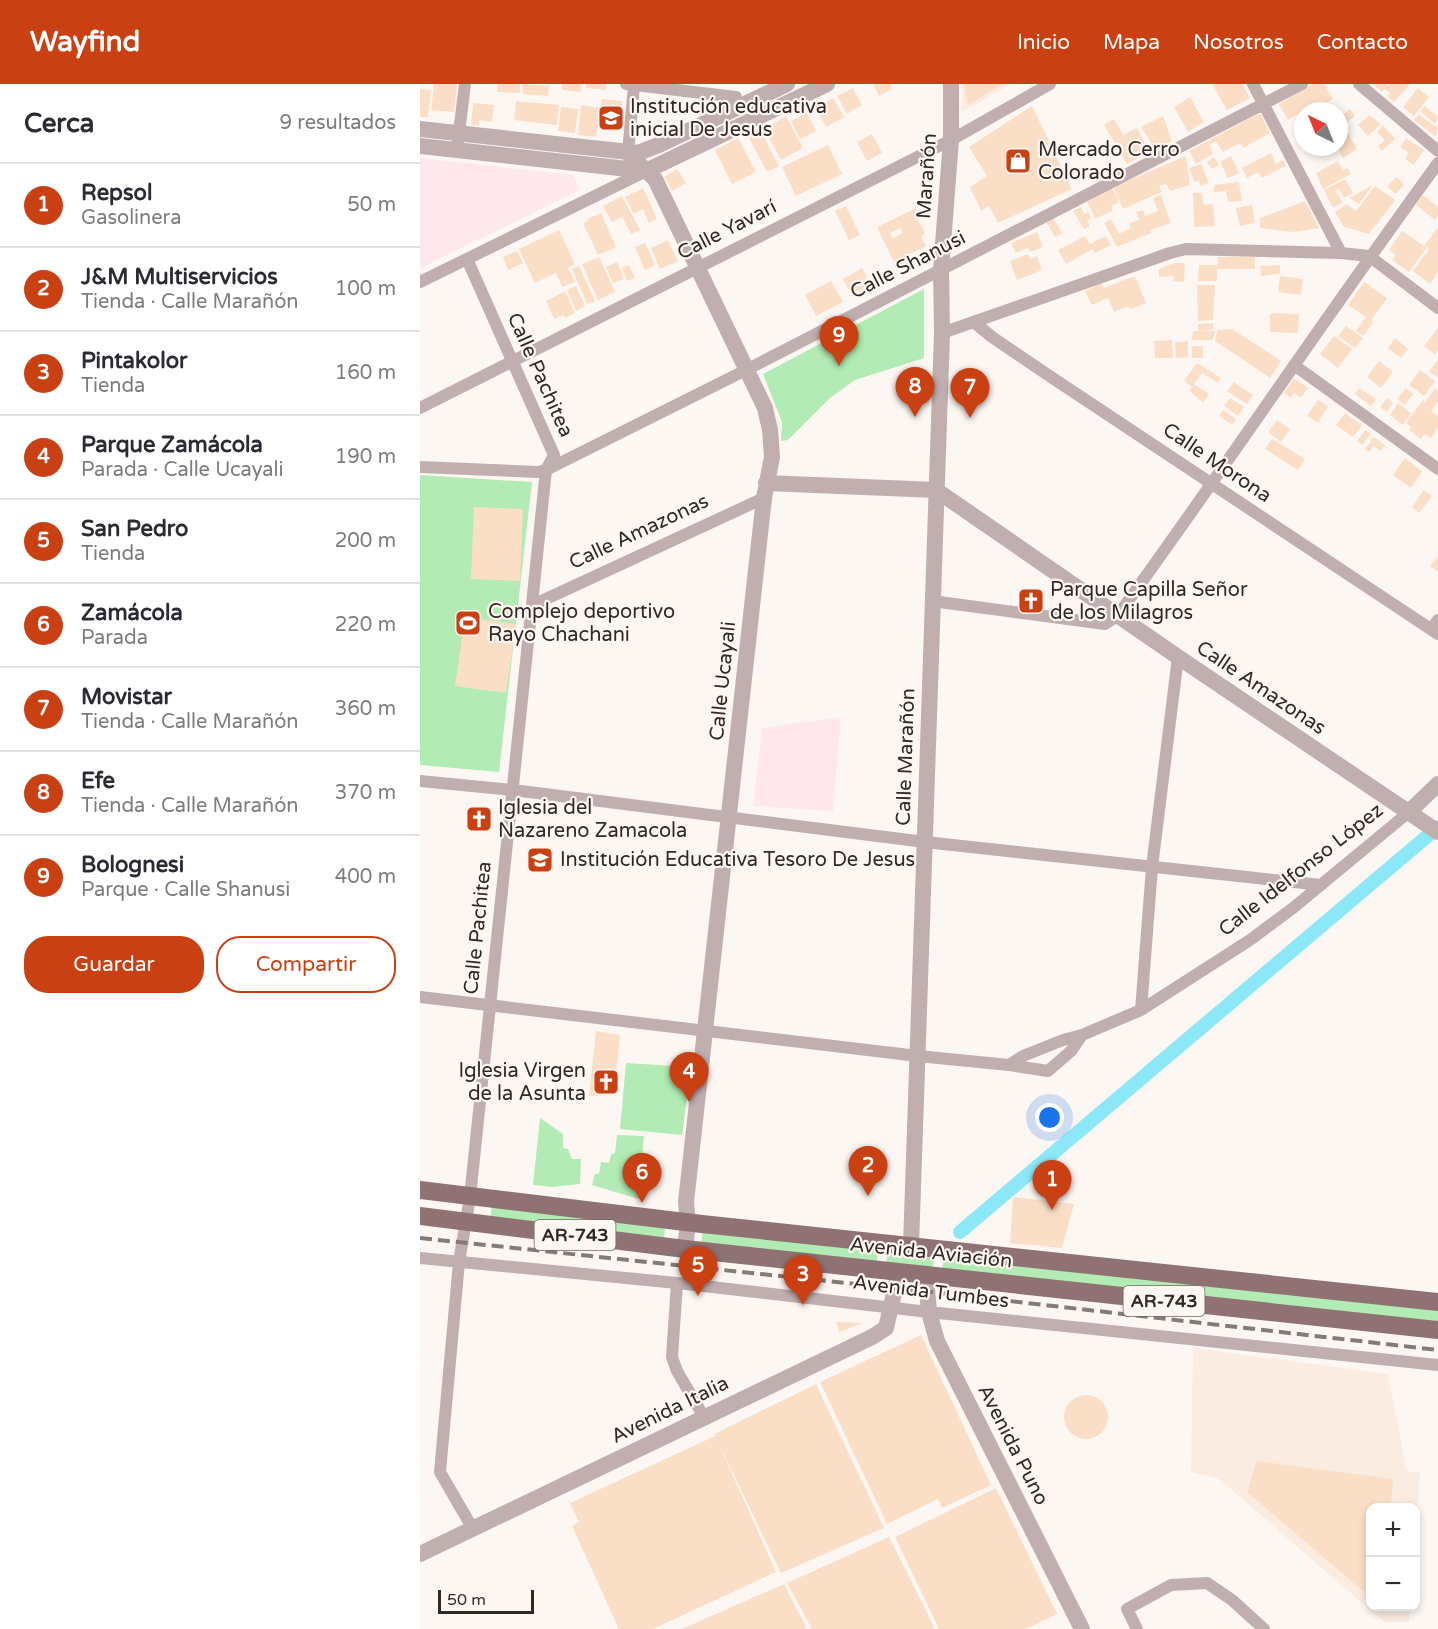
<!DOCTYPE html>
<html lang="es">
<meta charset="utf-8">
<style>
:root{--surface:#fff;--page:#f2f2f3;--text:#2b2b33;--muted:#7c7c81;--line:#e1e1e2;--accent:#c94113}
body{margin:0;font-family:"Varela Round",sans-serif;background:var(--page);color:var(--text)}
.controls{position:absolute;right:18px;bottom:18px;display:grid;overflow:hidden;border-radius:12px;box-shadow:0 3px 9px #0003}
.controls button{width:54px;height:54px;display:grid;place-items:center;padding:0;border:0;border-bottom:2px solid var(--line);background:var(--surface);color:var(--text);font:30px sans-serif}
.compass{position:absolute;left:874px;top:18px;width:54px;height:54px;border-radius:50%;background:var(--surface);box-shadow:0 3px 9px #0003;rotate:317deg}
.scale{position:absolute;left:18px;bottom:15px;width:96px;box-sizing:border-box;padding-left:6px;border:3px solid #342920;border-top:0;font-size:16px;line-height:21px;white-space:nowrap;color:#342920;-webkit-text-stroke:4px #fdf7f3;paint-order:stroke}
.you{position:absolute;left:630px;top:1034px;width:21px;height:21px;margin:-15px;border:4px solid #fff;border-radius:50%;background:#1a73e8;box-shadow:0 0 0 9px #1a73e833}
.badge{display:grid;place-items:center;width:39px;height:39px;border-radius:50%;background:var(--accent);color:#fff;font-size:20px;font-weight:700}
.pin{position:absolute;translate:-50% -50px;filter:drop-shadow(0 2px 3px #0008)}
.pin::after{content:'';position:absolute;top:32px;width:21px;height:18px;background:inherit;clip-path:polygon(0 0,100% 0,50% 100%)}
.list{margin:0;padding:0;list-style:none}
h2{display:flex;justify-content:space-between;align-items:center;height:78px;margin:0;padding:0 24px;font-size:26px}
h2 small{font-size:20px;font-weight:400;color:var(--muted)}
.list li{display:grid;grid-template-columns:39px 1fr auto;gap:18px;align-items:center;box-sizing:border-box;height:84px;padding:0 24px;border-top:2px solid var(--line)}
.list b{display:block;font-size:22px;white-space:nowrap}
.list p{margin:0;font-size:20px;white-space:nowrap;color:var(--muted)}
.list em{font-size:20px;font-style:normal;color:var(--muted)}
.actions{display:flex;gap:12px;padding:18px 24px}
.actions a{flex:1;padding:14px 0;border:2px solid var(--accent);border-radius:24px;text-align:center;font-size:21px;color:var(--accent)}
.actions .main{background:var(--accent);color:#fff}
.map{position:relative;flex:none;width:1018px;height:1545px;overflow:hidden}
header{display:flex;align-items:center;gap:36px;box-sizing:border-box;height:84px;padding:0 30px;background:var(--accent);color:#fff}
header strong{font-size:28px}
nav{display:flex;gap:33px;margin-inline-start:auto;font-size:21px}
main{display:flex}
aside{flex:1;background:var(--surface)}
.map>svg:first-child{display:block}
.built{fill:#fbece1}
.education{fill:#fee8ed}
.green{fill:#b2ebb3}
.lines{fill:none;stroke-linecap:round;stroke-linejoin:round}
.canal{stroke:#8ce7f7;stroke-width:14}
.building{fill:#fbdec6;fill-rule:evenodd}
.minor{stroke:#c1afb0;stroke-width:12}
.tertiary{stroke:#c1afb0;stroke-width:16}
.primary{stroke:#907274;stroke-width:18}
.rail{stroke:#847b74;stroke-width:4;stroke-dasharray:12 6;stroke-linecap:butt}
.labels{text-anchor:middle;dominant-baseline:central;stroke-width:4.5;stroke-linejoin:round;paint-order:stroke}
.shield{fill:#fdf7f3;stroke:#70675f;stroke-width:1.5}
.shield-label{font-size:18px;font-weight:bold;fill:#342920}
.poi-label{font-size:20px;fill:#342920;stroke:#fdf7f3;text-anchor:start}
.street-label{font-size:20px;fill:#342920;stroke:#fdf7f3}
</style>
<header>
<strong>Wayfind</strong>
<nav><a>Inicio</a><a>Mapa</a><a>Nosotros</a><a>Contacto</a></nav>
</header>
<main>
<aside>
<h2>Cerca<small>9 resultados</small></h2>
<ul class="list">
<li><span class="badge">1</span><div><b>Repsol</b><p>Gasolinera</p></div><em>50 m</em></li>
<li><span class="badge">2</span><div><b>J&amp;M Multiservicios</b><p>Tienda · Calle Marañón</p></div><em>100 m</em></li>
<li><span class="badge">3</span><div><b>Pintakolor</b><p>Tienda</p></div><em>160 m</em></li>
<li><span class="badge">4</span><div><b>Parque Zamácola</b><p>Parada · Calle Ucayali</p></div><em>190 m</em></li>
<li><span class="badge">5</span><div><b>San Pedro</b><p>Tienda</p></div><em>200 m</em></li>
<li><span class="badge">6</span><div><b>Zamácola</b><p>Parada</p></div><em>220 m</em></li>
<li><span class="badge">7</span><div><b>Movistar</b><p>Tienda · Calle Marañón</p></div><em>360 m</em></li>
<li><span class="badge">8</span><div><b>Efe</b><p>Tienda · Calle Marañón</p></div><em>370 m</em></li>
<li><span class="badge">9</span><div><b>Bolognesi</b><p>Parque · Calle Shanusi</p></div><em>400 m</em></li>
</ul>
<div class="actions"><a class="main">Guardar</a><a>Compartir</a></div>
</aside>
<div class="map">
<svg width="1018" height="1545" viewBox="0 0 1018 1545">
<rect width="100%" height="100%" fill="#fdf7f3"/>
<path class="built" d="M543,0H591L541,29Z
M773,1264L968,1290L987,1387L1000,1389L996,1449V1424H950V1522L990,1523L989,1538H964L799,1395L771,1388Z"/>
<path class="education" d="M0,74L153,91L160,106L0,184Z
M421,633L413,727L333,722L342,644Z"/>
<path class="green" d="M504,205V274L435,296L410,314L368,356L361,357L362,338L343,290Z
M0,391L112,398L79,688L0,681Z
M206,979L271,983L262,1051L200,1045Z
M120,1034L143,1050V1064L148,1065L152,1075H161L160,1100L132,1103L113,1101Z
M197,1051L224,1052L219,1115L172,1101L175,1090H179L181,1078L189,1079L191,1070L195,1069Z
M72,1122L245,1142L244,1156L70,1135Z
M283,1148L458,1167L457,1179L281,1160Z
M468,1168L514,1172L513,1185L466,1179Z
M524,1173L1018,1226V1238L522,1185Z"/>
<g class="lines">
<path class="canal" d="M540,1148L1018,743"/>
</g>
<path class="building" d="M14,0H37L34,28L11,26Z
M78,0H100V9L77,8Z
M103,0L129,2L128,12L103,10Z
M142,0H161V8L142,6Z
M166,0H186V6L166,4Z
M453,0H470L472,5L459,12Z
M547,0H583L548,21L544,2Z
M792,0H822L830,14L807,26Z
M892,0H904L913,15L893,27L890,23L868,36L859,20Z
M953,0H965L968,2L970,0H990L974,18L967,12L970,9L965,5L962,8Z
M433,4L442,21L427,30L417,12Z
M998,4L1009,13L994,32L983,23Z
M0,5L11,6L8,33H0Z
M770,13L784,38L768,48L754,23Z
M413,14L424,33L406,43L396,24Z
M182,15L202,17L200,42L180,41V25L176,53L158,51L161,21L180,24Z
M96,17L139,21L137,41L94,36Z
M53,19L74,21L72,38L59,36V42L51,41Z
M612,22L652,105L578,139L569,122L561,127L550,103L567,92L549,63Z
M1005,22L1018,33L1015,40L1000,27Z
M141,23L158,25L155,49L138,47Z
M930,25L935,32L927,38L922,31Z
M387,29L396,47L380,55L371,37Z
M840,29L850,49L823,64L820,59L803,68L796,57L789,61L793,70L776,80L769,67Z
M999,30L1016,43L1018,40L1016,53L994,36Z
M949,31L961,40L948,52L938,41Z
M366,32L383,64L361,76L344,45Z
M743,32L752,57L735,65L721,43Z
M694,35L705,54L704,50L717,44L730,68L707,80L684,41Z
M963,41L975,55L962,67L958,62L965,56L957,48Z
M883,42V63L875,46Z
M925,44L937,65L923,74L917,63H919V48Z
M341,47L359,82L347,88L329,54Z
M452,50L462,69L447,77L437,58Z
M318,54L336,88L312,100L295,66Z
M986,54L1004,66L994,81L985,75L989,69L980,63Z
M408,61L422,90L376,112L362,83Z
M851,69L856,80L863,76L866,82L842,94L838,88L827,94L822,84Z
M766,72L770,101L750,107L746,100L739,102L742,108L703,125L693,103Z
M811,72L819,89L808,94L800,78Z
M794,73L799,81L792,85L787,78Z
M918,77L923,87L927,84L931,90L903,105L896,89Z
M781,80L789,99L781,102L780,98L774,97L769,84Z
M257,85L266,99L252,107L244,93Z
M977,93L984,101L975,110L967,102Z
M925,95L933,109L924,114L919,105L915,107L923,118L913,124L904,106Z
M819,98L822,117L808,118L806,107L794,108V101Z
M953,101L939,120L929,114Z
M955,102L975,116L949,150L924,143L915,128L927,120L936,127Z
M223,104L237,135L229,139L223,125L214,130L205,113Z
M692,104L699,118L691,122L693,126L676,135L667,118Z
M773,109H782L784,121L793,120L795,142L774,143Z
M741,111L751,139L730,146L731,149L697,163L684,139L691,135L699,150L711,144L709,139L719,136L716,128L723,126L725,132L738,127L733,114Z
M1003,111L1018,123V132L1015,136L996,121Z
M202,112L220,146L211,150L202,133L192,138L183,122Z
M885,117L899,144L872,148L840,144V134Z
M832,121L835,139L820,142L816,124Z
M426,122L440,151L429,156L415,127Z
M661,123L664,130L668,128L671,134L667,137L670,142L664,145L653,127Z
M496,124L501,133L497,135L505,149L501,152L506,162L474,178L457,143ZM480,144L482,149L473,154L470,149Z
M181,129L196,163L178,171L163,139L168,137L167,135Z
M633,134L642,149L635,153L626,138Z
M1018,143V188L1010,200L993,187L1009,165L1007,163L989,188L972,176L976,171L969,166L982,147L1004,162Z
M139,146L155,180L148,184L155,198L142,203L136,189L115,199L99,165Z
M617,148L623,163L610,168L608,164L596,169L591,159Z
M665,152L670,160L686,152L691,161L675,169L673,165L646,180L638,166Z
M248,156L258,177L240,185L231,164Z
M225,159L235,181L225,186L215,163Z
M97,167L103,179L88,186L83,173Z
M608,170L610,175L617,172L622,186L597,196L590,177Z
M179,173L195,208L178,216L162,180Z
M798,173H835V185H797V197H778L779,181H798Z
M197,178L204,195L193,199L186,183Z
M754,179H765L764,198L753,197L754,192L739,193V185Z
M209,181L215,194L207,197L202,184Z
M860,181V190L841,192L840,182Z
M159,182L175,217L167,220L152,185Z
M442,184L450,200L431,210L423,195Z
M715,192L726,219L710,225L708,222L694,228L688,214L672,221L665,207L681,199L684,204Z
M860,192L883,195L881,211L858,208Z
M411,197L423,218L396,232L385,211Z
M944,198L967,214L951,237L953,239L943,252L936,247L946,233L928,221Z
M777,201H795L793,236L778,237Z
M156,202L165,222L156,227L147,206Z
M145,207L155,229L145,234L144,231L134,235L126,217Z
M850,229L879,230L878,249L850,248Z
M793,239V246L778,247V240Z
M926,242L943,254L935,264L918,252Z
M1018,244V266L1015,270L1004,262Z
M812,245L861,277L850,294L795,257L797,246Z
M773,247H795L793,256H772Z
M914,252L932,265L918,284L900,270Z
M975,254L988,265L981,274L968,264Z
M752,256L753,274H735L734,257Z
M768,257V273L756,274L755,258Z
M772,262H783V274H772Z
M1018,276V290L1016,293L1009,287Z
M959,277L973,288L961,304L947,293Z
M777,279L801,294L798,299L782,289L774,300L789,310L783,318L769,307L772,303L764,297Z
M1000,286L1015,297L1004,312L989,301Z
M874,294L888,304L881,314L874,309L871,314L864,309Z
M814,298L833,311L827,320L807,307Z
M939,304L956,315L951,322L935,310Z
M986,304L993,310L985,321L977,315Z
M1015,304L1018,306V317L1011,327L1018,332V344L1011,354L1004,350L1001,355L989,346L991,343L986,339L1003,316L1005,318Z
M810,314L824,323L818,332L804,322Z
M967,314L973,319L967,328L960,323Z
M898,316L908,322L898,339L887,332Z
M978,319L991,329L983,341L970,331Z
M803,326L816,335L812,341L799,332Z
M925,329L942,341L933,353L916,341Z
M857,336L870,345L861,358L848,348Z
M945,346L951,350L942,361L937,357Z
M954,353L965,361L960,367L954,362L949,368L945,365Z
M852,355L885,375L878,386L845,365Z
M985,374L1002,387L991,404L973,391Z
M1004,406L1012,412L999,429L992,423Z
M54,423L103,425L100,497L51,495Z
M1018,472V488L1010,482Z
M45,533L96,540L86,609L35,602Z
M176,947L200,951L194,1007L189,1011L169,1012Z
M593,1113L654,1120L642,1164L590,1159Z
M416,1238L443,1239L419,1248Z
M501,1251L571,1401L522,1424L518,1415L467,1440L400,1298Z
M396,1300L464,1444L361,1489L297,1356L356,1488L233,1545H199L152,1442L159,1438L150,1419L295,1352L294,1350Z
M644 1333a22 22 0 1 1 44 0a22 22 0 1 1-44 0Z
M837,1377L973,1395L971,1424H950V1513L827,1408Z
M576,1404L637,1530L606,1545H519L475,1453Z
M469,1453L515,1545H392L367,1499Z
M364,1500L387,1545H262Z"/>
<g class="lines">
<path class="minor" d="M206,0L316,13
M833,0L921,169
M939,0L1018,67
M38,57L45,0
M208,69L214,1
M47,175L134,371L126,386L50,1113L39,1178L20,1388L53,1445
M0,198L226,87
M555,239L572,253L628,291L1018,550
M522,249L750,169L766,165L921,169L949,172L1018,224
M874,281L1018,385
M0,324L531,56L630,0
M0,383L118,388L126,386L328,285L882,0
M512,517L685,540L698,531C806,382 909,228 1018,79
M113,521L344,414
M1011,545L1018,536
M0,697L93,706L505,758L901,801
M0,913L498,972L589,981L603,972L643,956L662,951L721,926L830,856L873,824L989,728
M721,926L732,783L758,573
M589,981L628,987L651,967L662,951
M0,1174L257,1199L509,1228L1018,1281
M257,1199L252,1273L257,1287L284,1333
M717,1545L707,1525L751,1501L787,1499L812,1516L844,1545"/>
<path class="tertiary" d="M0,45L218,69L241,60L367,0
M0,62L226,87L407,0
M208,69L235,95L345,324L350,346L352,373L344,414L266,1118L268,1139L265,1165
M346,399L516,406L758,573L1018,748
M989,728L1018,700
M491,1162L522,249L521,186L531,56V0
M506,1191L509,1228L517,1257L662,1545
M0,1470L452,1253L466,1244L479,1188"/>
<path class="primary" d="M0,1106L282,1140L1018,1218
M0,1132L265,1165L1018,1246"/>
<path class="rail" d="M0,1154L502,1207L1018,1266"/>
</g>
<defs>
<symbol id="school-square" viewBox="-11 -11 22 22"><rect x="-9" y="-9" width="18" height="18" rx="4" fill="#c94113" stroke="#fdf7f3"/><path d="M0-5L7-2L0 1L-7-2ZM-4 1L0 2.5L4 1V4Q0 6-4 4Z" fill="#fff"/></symbol>
<symbol id="shop-square" viewBox="-11 -11 22 22"><rect x="-9" y="-9" width="18" height="18" rx="4" fill="#c94113" stroke="#fdf7f3"/><path d="M-5-2.5h2.3a2.7 3.5 0 0 1 5.4 0H5L5.5 6h-11ZM-1.5-2.5h3a1.5 2.3 0 0 0-3 0Z" fill="#fff"/></symbol>
<symbol id="church-square" viewBox="-11 -11 22 22"><rect x="-9" y="-9" width="18" height="18" rx="4" fill="#c94113" stroke="#fdf7f3"/><path d="M-1.2-6h2.4v3.5h3.3v2.4h-3.3V6h-2.4V-.1h-3.3v-2.4h3.3Z" fill="#fff"/></symbol>
<symbol id="stadium-square" viewBox="-11 -11 22 22"><rect x="-9" y="-9" width="18" height="18" rx="4" fill="#c94113" stroke="#fdf7f3"/><path d="M0-5a6.5 5 0 1 0 0 10a6.5 5 0 1 0 0-10ZM-3.5-1.8h7v3.6h-7Z" fill="#fff"/></symbol>
</defs>
<g fill-rule="evenodd">
<use href="#school-square" x="176" y="19" width="30" height="30"/>
<use href="#shop-square" x="583" y="62" width="30" height="30"/>
<use href="#church-square" x="596" y="502" width="30" height="30"/>
<use href="#stadium-square" x="33" y="524" width="30" height="30"/>
<use href="#church-square" x="44" y="720" width="30" height="30"/>
<use href="#school-square" x="105" y="761" width="30" height="30"/>
<use href="#church-square" x="171" y="983" width="30" height="30"/>
</g>
<g class="labels">
<g class="shield">
<rect x="114.5" y="1136" width="81" height="30" rx="4.5"/>
<rect x="703.5" y="1202" width="81" height="30" rx="4.5"/>
</g>
<g class="shield-label">
<text x="155" y="1151">AR-743</text>
<text x="744" y="1217">AR-743</text>
</g>
<g class="poi-label">
<text x="210" y="23">Institución educativa<tspan x="210" dy="23">inicial De Jesus</tspan></text>
<text x="618" y="66">Mercado Cerro<tspan x="618" dy="23">Colorado</tspan></text>
<text x="630" y="506">Parque Capilla Señor<tspan x="630" dy="23">de los Milagros</tspan></text>
<text x="68" y="528">Complejo deportivo<tspan x="68" dy="23">Rayo Chachani</tspan></text>
<text x="78" y="724">Iglesia del<tspan x="78" dy="23">Nazareno Zamacola</tspan></text>
<text x="140" y="776">Institución Educativa Tesoro De Jesus</text>
<text x="166" y="987" text-anchor="end">Iglesia Virgen<tspan x="166" dy="23">de la Asunta</tspan></text>
</g>
<g class="street-label">
<text transform="translate(507 92) rotate(-86)">Marañón</text>
<text transform="translate(307 146) rotate(-27)">Calle Yavarí</text>
<text transform="translate(488 181) rotate(-27)">Calle Shanusi</text>
<text transform="translate(120 291) rotate(66)">Calle Pachitea</text>
<text transform="translate(797 379) rotate(34)">Calle Morona</text>
<text transform="translate(219 448) rotate(-25)">Calle Amazonas</text>
<text transform="translate(303 597) rotate(-84)">Calle Ucayali</text>
<text transform="translate(841 604) rotate(34)">Calle Amazonas</text>
<text transform="translate(486 673) rotate(-88)">Calle Marañón</text>
<text transform="translate(881 786) rotate(-38)">Calle Idelfonso López</text>
<text transform="translate(58 844) rotate(-84)">Calle Pachitea</text>
<text transform="translate(511 1169) rotate(6)">Avenida Aviación</text>
<text transform="translate(511 1208) rotate(7)">Avenida Tumbes</text>
<text transform="translate(250 1326) rotate(-26)">Avenida Italia</text>
<text transform="translate(593 1361) rotate(63)">Avenida Puno</text>
</g>
</g>
</svg>
<div class="controls">
<button>+</button>
<button>−</button>
</div>
<svg class="compass" viewBox="-18 -18 36 36"><path d="M0-13l5 13h-10z" fill="#e53935"/><path d="M0 13l5-13h-10z" fill="#7c7c81"/></svg>
<div class="scale">50 m</div>
<div class="you"></div>
<div class="pin badge" style="left:632px;top:1126px">1</div>
<div class="pin badge" style="left:448px;top:1112px">2</div>
<div class="pin badge" style="left:383px;top:1221px">3</div>
<div class="pin badge" style="left:269px;top:1018px">4</div>
<div class="pin badge" style="left:278px;top:1212px">5</div>
<div class="pin badge" style="left:222px;top:1119px">6</div>
<div class="pin badge" style="left:550px;top:334px">7</div>
<div class="pin badge" style="left:495px;top:333px">8</div>
<div class="pin badge" style="left:419px;top:282px">9</div>
</div>
</main>
